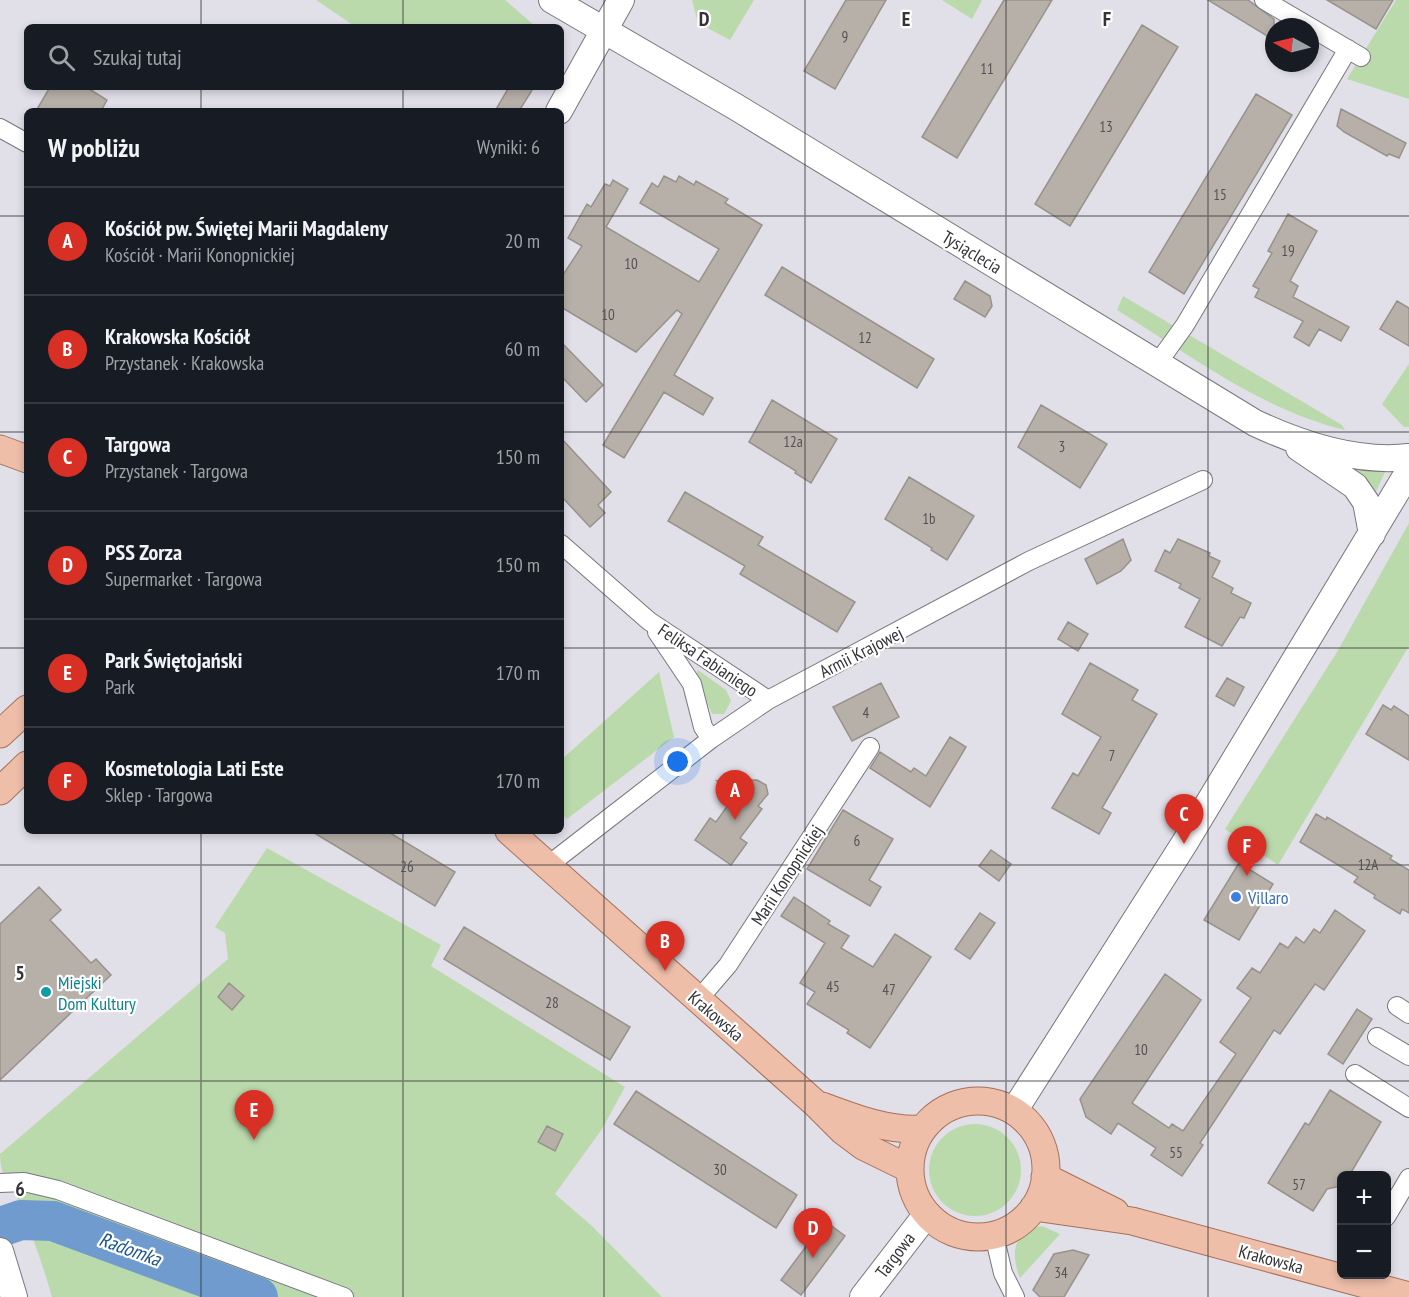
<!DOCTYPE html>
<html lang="pl">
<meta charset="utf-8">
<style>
:root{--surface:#171b24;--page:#20242c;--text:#f1f3f6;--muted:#9ea1a6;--line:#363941;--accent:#d93025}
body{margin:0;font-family:"PT Sans Narrow",sans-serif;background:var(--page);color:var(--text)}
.controls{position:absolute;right:18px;bottom:18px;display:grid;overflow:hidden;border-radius:9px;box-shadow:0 3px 9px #0003}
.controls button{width:54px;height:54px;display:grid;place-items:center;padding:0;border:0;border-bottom:2px solid var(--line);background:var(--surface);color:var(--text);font:30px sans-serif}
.compass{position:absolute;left:1265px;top:18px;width:54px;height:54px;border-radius:50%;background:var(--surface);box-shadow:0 3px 9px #0003;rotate:277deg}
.you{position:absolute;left:678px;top:762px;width:21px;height:21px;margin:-15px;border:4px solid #fff;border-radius:50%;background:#1a73e8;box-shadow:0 0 0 9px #1a73e833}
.badge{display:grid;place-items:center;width:39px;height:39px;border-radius:50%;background:var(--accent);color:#fff;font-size:20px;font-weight:700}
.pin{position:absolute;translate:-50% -50px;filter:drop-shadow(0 2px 3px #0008)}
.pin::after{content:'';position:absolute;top:32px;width:21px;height:18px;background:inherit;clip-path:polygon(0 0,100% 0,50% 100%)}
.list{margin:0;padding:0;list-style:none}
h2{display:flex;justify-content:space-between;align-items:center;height:78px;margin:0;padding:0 24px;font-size:26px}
h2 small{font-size:20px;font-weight:400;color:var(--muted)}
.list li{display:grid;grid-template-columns:39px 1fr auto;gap:18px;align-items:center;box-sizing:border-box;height:108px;padding:0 24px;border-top:2px solid var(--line)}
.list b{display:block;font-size:22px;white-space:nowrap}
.list p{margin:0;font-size:20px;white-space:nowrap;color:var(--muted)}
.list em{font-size:20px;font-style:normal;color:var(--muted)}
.icon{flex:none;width:33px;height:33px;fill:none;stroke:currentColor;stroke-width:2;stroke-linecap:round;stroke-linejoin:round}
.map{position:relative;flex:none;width:1409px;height:1297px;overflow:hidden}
.search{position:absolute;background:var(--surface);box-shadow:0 3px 9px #0003;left:24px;top:24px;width:540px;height:66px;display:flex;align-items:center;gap:15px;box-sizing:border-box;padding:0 21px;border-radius:9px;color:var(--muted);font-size:22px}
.panel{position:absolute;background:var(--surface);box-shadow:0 3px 9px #0003;left:24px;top:108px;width:540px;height:726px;border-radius:9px}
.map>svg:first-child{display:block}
.green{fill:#badaac}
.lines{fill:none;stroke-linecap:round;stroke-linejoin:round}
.river{stroke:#709bcf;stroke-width:40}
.building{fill:#b6b0a9;stroke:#98928b;stroke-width:1.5}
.street-casing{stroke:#78777e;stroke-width:20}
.secondary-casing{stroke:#78777e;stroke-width:28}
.primary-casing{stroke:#a6715b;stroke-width:29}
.street{stroke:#fff;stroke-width:18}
.secondary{stroke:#fff;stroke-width:26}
.primary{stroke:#eebea9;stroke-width:27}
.grid{fill:none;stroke:#343337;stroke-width:1.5;stroke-opacity:0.55}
.shop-dot{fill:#3f7fe0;stroke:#fff;stroke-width:2}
.culture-dot{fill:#0f9aa8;stroke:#fff;stroke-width:2}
.labels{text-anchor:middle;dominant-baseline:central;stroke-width:4.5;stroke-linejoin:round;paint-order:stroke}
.number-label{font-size:15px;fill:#545254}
.street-label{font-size:18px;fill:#343337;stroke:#fff}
.shop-label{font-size:18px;fill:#366cbe;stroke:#fff;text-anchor:start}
.culture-label{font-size:18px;fill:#0d838f;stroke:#fff;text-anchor:start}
.water-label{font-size:20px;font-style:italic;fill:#195494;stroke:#fff}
.grid-label{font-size:20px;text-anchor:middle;font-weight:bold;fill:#343337;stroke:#fff;stroke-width:4.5;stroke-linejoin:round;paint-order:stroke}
</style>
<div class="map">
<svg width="1409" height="1297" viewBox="0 0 1409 1297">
<rect width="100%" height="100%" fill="#e1dfe8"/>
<path class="green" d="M316,0H505L536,27H356Z
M692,0H754L730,40L698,23Z
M942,0H982L972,19Z
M1396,0H1409V99L1347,79Z
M1123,296L1342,425L1345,430C1261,410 1190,355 1117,310Z
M1409,364V427H1404L1382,404Z
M1349,468L1385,472L1373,498Z
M1409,523V646L1278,865L1225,829L1337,652Z
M698,670L726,690L731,701L724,714H712L696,674Z
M659,672L674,737L567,819L561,813V760Z
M267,848L441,945L431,966L625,1087L602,1129L555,1194L592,1226L662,1297H52C43,1265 32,1235 20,1204C11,1183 0,1178 0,1154L228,959L225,933L215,927Z
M929 1170a46 46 0 1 1 92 0a46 46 0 1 1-92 0Z
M1042,1226L1060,1234L1020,1278C1010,1253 1013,1231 1042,1226Z"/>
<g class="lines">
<path class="river" d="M0,1227L21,1220L53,1221L258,1297"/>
</g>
<path class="building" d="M846,0H886L835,89L804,71Z
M1004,0H1052L957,158L922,137Z
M1208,0H1248L1274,19V40Z
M1327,0H1393L1376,29Z
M1142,25L1178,47L1070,226L1035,204Z
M50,87H86L107,100L101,111H36Z
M509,87H534L519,111H495Z
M1256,94L1292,115L1184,294L1149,272Z
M1341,109L1406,143L1399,158L1389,154L1387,156L1344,132L1337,126Z
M664,176L676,182L679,176L694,185L696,181L728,199L725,203L762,225L674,375L713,398L703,415L664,392L624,458L603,445L682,314L677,310L636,352L561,307V278L582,246L568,238L587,204L591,207L605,184L610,186L613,180L628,189L606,227L699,282L719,249L640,203L652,183L658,187Z
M1288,214L1317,231L1290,281L1298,286L1293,297L1349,327L1341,341L1319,329L1309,346L1294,337L1303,321L1255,297L1259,289L1253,286L1272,253L1268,251Z
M782,267L934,359L917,388L765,295Z
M965,281L990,296L992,306L985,317L954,299Z
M1397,301L1409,308V346L1380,329Z
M561,342L603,385L586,402L561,376Z
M772,400L837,439L811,483L795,473L796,471L749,442Z
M1041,405L1107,444L1080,488L1018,447Z
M561,438L611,492L598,505L605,513L590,527L561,496Z
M909,477L974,516L947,560L931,550L932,548L885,519Z
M685,492L763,537L758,545L855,602L837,632L740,574L745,566L668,521Z
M1123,539L1131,560L1121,571L1097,584L1085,559Z
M1178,539L1210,553L1209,556L1220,561L1212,577L1233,588L1231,593L1251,603L1244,618L1240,617L1222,646L1185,627L1200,599L1179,588L1181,584L1155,571L1165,550L1170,553Z
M1068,622L1088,634L1078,651L1058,639Z
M1090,663L1138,690L1132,700L1157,714L1102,808L1111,813L1099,834L1052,808L1073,773L1078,776L1101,737L1062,714Z
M1227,678L1244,687L1234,706L1216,696Z
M881,683L899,717L852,741L833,707Z
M1383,705L1391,710L1394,706L1409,716V760L1366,734Z
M950,737L966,747L930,807L870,768L880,752L911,772L914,768L926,776Z
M757,780L766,785L768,794L758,806L762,809L740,838L747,843L731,865L695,840L710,818L716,822L736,794L717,781Z
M843,810L893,839L869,880L881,887L870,906L807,869Z
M1316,814L1326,820L1327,817L1392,856L1390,859L1409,870V913L1402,909L1400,914L1374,898L1375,895L1354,882L1358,877L1300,842Z
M311,831H387L455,872L435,906Z
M991,850L1011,864L999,881L979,866Z
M1239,863L1273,884L1239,940L1204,920Z
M39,887L61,910L50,920L91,963L96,959L111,975L0,1080V924Z
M794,897L830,921L828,924L849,936L841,948L873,967L895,934L931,957L870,1048L847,1033L849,1030L807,1004L815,992L800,983L825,943L781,916Z
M1335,910L1365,931L1324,990L1315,984L1280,1034L1274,1030L1200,1143L1203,1145L1182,1176L1151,1155L1156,1148L1118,1123L1111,1134L1086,1117L1080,1099L1165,974L1201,1000L1132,1103L1169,1128L1172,1124L1183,1131L1236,1054L1220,1042L1251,998L1237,988L1252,968L1260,973L1280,943L1288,948L1296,937L1304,943L1314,929L1320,933Z
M980,913L995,923L970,959L955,949Z
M464,927L630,1027L610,1060L444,959Z
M229,983L244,996L232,1010L218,997Z
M1357,1009L1372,1019L1343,1064L1328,1054Z
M1330,1090L1381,1122L1349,1176H1341V1186L1327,1189L1313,1211L1268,1183L1305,1123L1309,1125Z
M636,1091L797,1195L776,1228L614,1124Z
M547,1126L563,1134L555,1151L538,1142Z
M825,1221L845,1236L801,1295L781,1280Z
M1073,1250L1089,1255L1064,1297H1040L1033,1290L1054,1254Z"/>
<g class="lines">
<defs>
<path id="street" d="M1264,0L1361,57
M0,128L27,143
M1157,364L1185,325L1348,49
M561,544L649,621L768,700
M657,632L692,684L703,727L711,739
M546,867L711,739L768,700L1029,561L1203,480
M698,1000L728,965L870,747
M1397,1006L1409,1014
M1377,1037L1409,1056
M1355,1074L1409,1108
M0,1183L24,1182L58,1190L344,1297
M1386,1217L1409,1178
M994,1235L1003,1273L1015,1297"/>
<path id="secondary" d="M552,0L736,107L1255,423C1302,445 1357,463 1409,457
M559,111L621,0
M1299,448L1355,486L1366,502L1372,534
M1014,1111L1184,844L1409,471
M0,1251L14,1297
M863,1297L927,1214"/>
<path id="primary" d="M0,449L27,459
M0,734L27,709
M0,791L27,765
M509,831L816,1104L843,1131L863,1146L910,1169
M910 1169a68 68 0 1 1 136 0a68 68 0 1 1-136 0Z
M822,1106C854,1118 888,1131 922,1129
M1045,1177L1115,1212
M1034,1207L1132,1221L1409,1296"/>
</defs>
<use href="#street" class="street-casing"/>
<use href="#secondary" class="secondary-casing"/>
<use href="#primary" class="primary-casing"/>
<use href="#street" class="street"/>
<use href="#secondary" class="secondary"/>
<use href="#primary" class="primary"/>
</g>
<path class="grid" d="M201,0V27M403,0V27M604,0V1297M805,0V1297M1006,0V1297M1208,0V1297M201,87V111M403,87V111M0,216H27M561,216H1409M0,432H27M561,432H1409M0,648H27M561,648H1409M201,831V1297M403,831V1297M0,865H1409M0,1081H1409"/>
<circle class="shop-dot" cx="1236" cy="897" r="6"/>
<circle class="culture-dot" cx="46" cy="992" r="6"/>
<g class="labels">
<g class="number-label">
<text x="845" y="36">9</text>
<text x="987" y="68">11</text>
<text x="1106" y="126">13</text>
<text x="1220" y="194">15</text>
<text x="1288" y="250">19</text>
<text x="631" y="263">10</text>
<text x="608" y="314">10</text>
<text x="865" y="337">12</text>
<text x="793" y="441">12a</text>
<text x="1062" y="446">3</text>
<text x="929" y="518">1b</text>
<text x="866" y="712">4</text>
<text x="1112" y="755">7</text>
<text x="857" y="840">6</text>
<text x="1368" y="864">12A</text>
<text x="407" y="866">26</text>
<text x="833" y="986">45</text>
<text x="889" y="989">47</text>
<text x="552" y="1002">28</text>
<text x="1141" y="1049">10</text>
<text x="1176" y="1152">55</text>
<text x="720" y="1169">30</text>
<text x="1299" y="1184">57</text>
<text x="1061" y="1272">34</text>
</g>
<g class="street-label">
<text transform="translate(972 252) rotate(31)">Tysiąclecia</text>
<text transform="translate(861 652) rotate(-27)">Armii Krajowej</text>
<text transform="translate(708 660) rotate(34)">Feliksa Fabianiego</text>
<text transform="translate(787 875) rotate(-57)">Marii Konopnickiej</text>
<text transform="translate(716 1016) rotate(41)">Krakowska</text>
<text transform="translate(895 1255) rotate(-53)">Targowa</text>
<text transform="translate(1271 1259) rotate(15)">Krakowska</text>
</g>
<g class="shop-label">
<text x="1248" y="897">Villaro</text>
</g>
<g class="culture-label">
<text x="58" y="982">Miejski<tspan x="58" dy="21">Dom Kultury</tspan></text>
</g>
<g class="water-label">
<text transform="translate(130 1249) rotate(20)">Radomka</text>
</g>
</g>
<g class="grid-label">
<text x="704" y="26">D</text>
<text x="906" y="26">E</text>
<text x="1107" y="26">F</text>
<text x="20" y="980">5</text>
<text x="20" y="1196">6</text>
</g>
</svg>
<div class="controls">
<button>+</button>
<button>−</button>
</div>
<svg class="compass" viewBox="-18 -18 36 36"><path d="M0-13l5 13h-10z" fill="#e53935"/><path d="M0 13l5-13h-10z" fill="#9ea1a6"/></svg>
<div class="you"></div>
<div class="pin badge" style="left:735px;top:820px">A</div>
<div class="pin badge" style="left:665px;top:971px">B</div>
<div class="pin badge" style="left:1184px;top:844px">C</div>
<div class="pin badge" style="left:813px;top:1258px">D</div>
<div class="pin badge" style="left:254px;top:1140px">E</div>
<div class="pin badge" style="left:1247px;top:876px">F</div>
<div class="search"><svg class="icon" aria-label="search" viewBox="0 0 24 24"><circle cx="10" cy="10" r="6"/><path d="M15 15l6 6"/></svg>Szukaj tutaj</div>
<section class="panel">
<h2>W pobliżu<small>Wyniki: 6</small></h2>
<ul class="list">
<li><span class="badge">A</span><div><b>Kościół pw. Świętej Marii Magdaleny</b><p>Kościół · Marii Konopnickiej</p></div><em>20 m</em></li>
<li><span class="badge">B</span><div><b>Krakowska Kościół</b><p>Przystanek · Krakowska</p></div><em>60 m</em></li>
<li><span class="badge">C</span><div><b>Targowa</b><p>Przystanek · Targowa</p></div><em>150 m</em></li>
<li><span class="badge">D</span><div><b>PSS Zorza</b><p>Supermarket · Targowa</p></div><em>150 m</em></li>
<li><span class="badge">E</span><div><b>Park Świętojański</b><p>Park</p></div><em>170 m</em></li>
<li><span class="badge">F</span><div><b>Kosmetologia Lati Este</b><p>Sklep · Targowa</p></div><em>170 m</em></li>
</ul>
</section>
</div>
